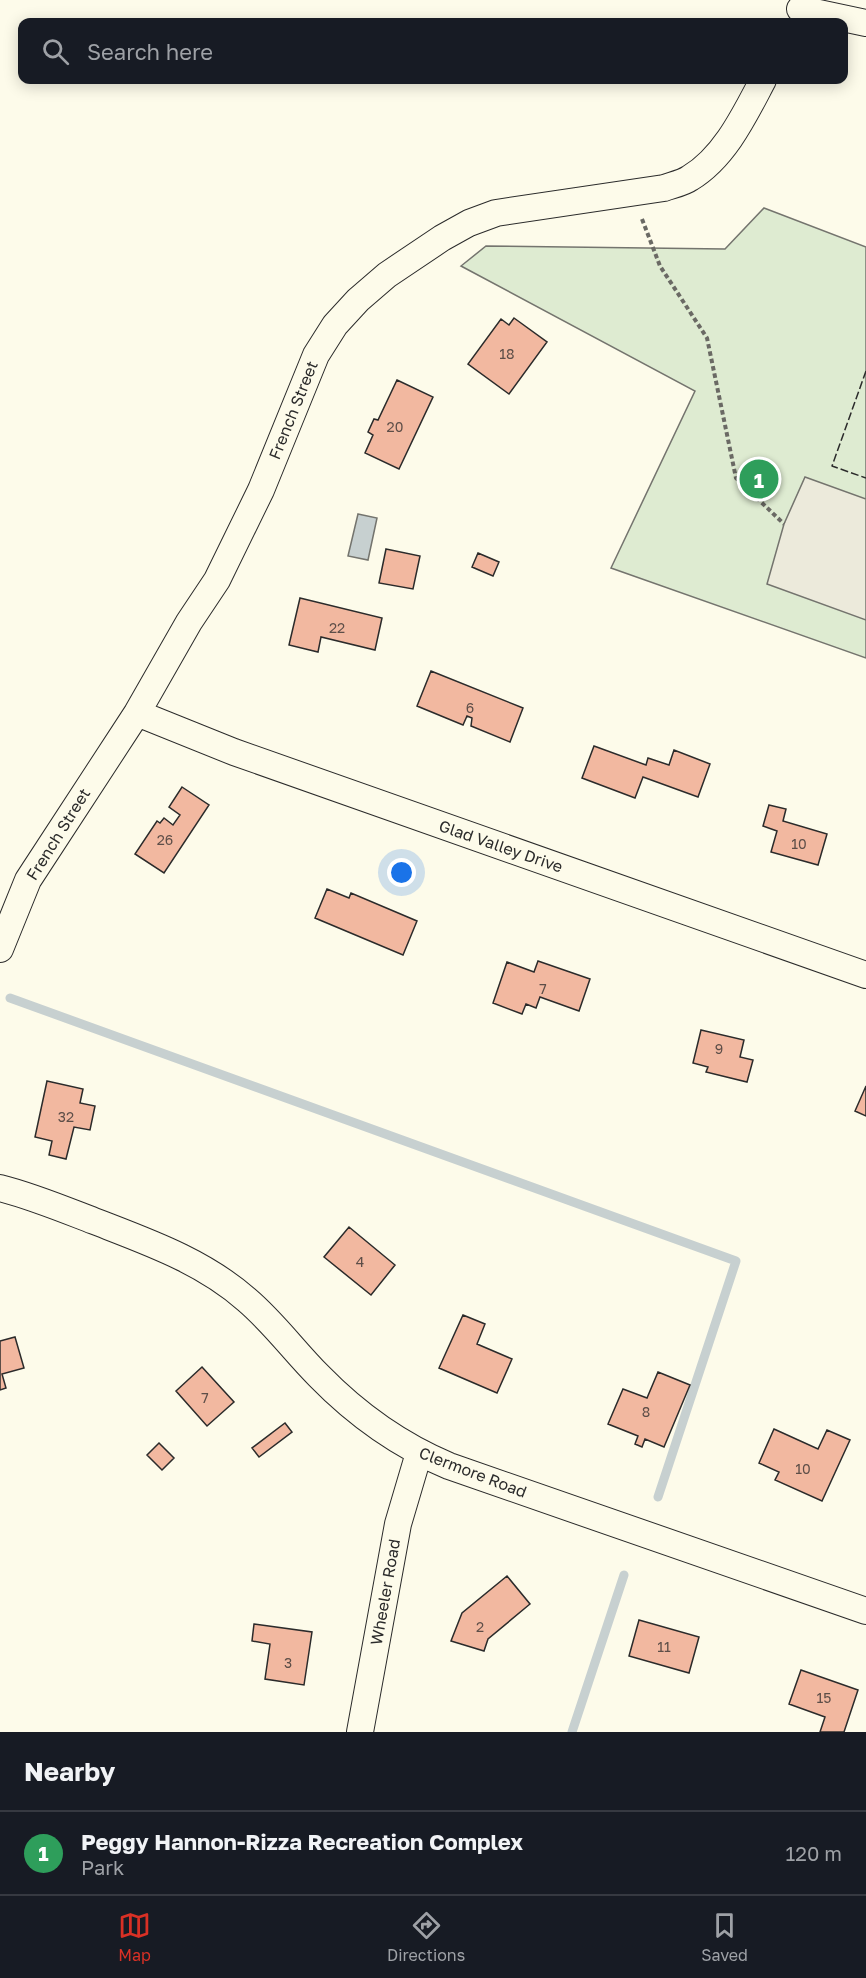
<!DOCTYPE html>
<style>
:root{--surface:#171b24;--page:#20242c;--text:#f1f3f6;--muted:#9ea1a6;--line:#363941;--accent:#d93025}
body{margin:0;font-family:"Golos Text",sans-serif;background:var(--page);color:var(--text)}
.you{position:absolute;left:402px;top:873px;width:21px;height:21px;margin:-15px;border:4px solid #fff;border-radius:50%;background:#1a73e8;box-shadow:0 0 0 9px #1a73e833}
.badge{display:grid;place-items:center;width:39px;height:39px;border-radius:50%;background:var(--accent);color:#fff;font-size:20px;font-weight:700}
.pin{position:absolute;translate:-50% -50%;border:3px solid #fff;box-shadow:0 2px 6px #0006}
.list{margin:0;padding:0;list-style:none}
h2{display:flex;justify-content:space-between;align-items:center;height:78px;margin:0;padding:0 24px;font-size:26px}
h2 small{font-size:20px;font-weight:400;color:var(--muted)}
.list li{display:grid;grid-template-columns:39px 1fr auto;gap:18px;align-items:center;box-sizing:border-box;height:84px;padding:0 24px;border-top:2px solid var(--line)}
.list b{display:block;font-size:22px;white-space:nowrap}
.list p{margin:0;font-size:20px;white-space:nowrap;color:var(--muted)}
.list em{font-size:20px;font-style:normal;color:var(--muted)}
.icon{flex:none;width:33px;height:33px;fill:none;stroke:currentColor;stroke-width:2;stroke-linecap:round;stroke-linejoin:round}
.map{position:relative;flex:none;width:866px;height:1732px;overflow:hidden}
.search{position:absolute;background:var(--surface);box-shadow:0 3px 15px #0003;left:18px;right:18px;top:18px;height:66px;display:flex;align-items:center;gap:15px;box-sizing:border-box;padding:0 21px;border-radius:12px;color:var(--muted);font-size:22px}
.sheet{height:162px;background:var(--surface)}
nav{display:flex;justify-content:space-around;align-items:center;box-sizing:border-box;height:84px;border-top:2px solid var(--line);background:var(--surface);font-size:16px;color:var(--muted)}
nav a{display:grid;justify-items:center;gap:3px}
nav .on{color:var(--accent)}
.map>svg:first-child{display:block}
.green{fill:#deebd1;stroke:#74746e;stroke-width:1.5}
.parking{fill:#eceadb;stroke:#74746e;stroke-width:1.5}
.water{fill:#c7d0d0;stroke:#74746e;stroke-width:1.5}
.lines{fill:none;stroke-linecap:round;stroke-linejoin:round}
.stream{stroke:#c7d0d0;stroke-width:9}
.building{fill:#f2b8a0;stroke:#2b2b2b;stroke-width:1.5}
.street-casing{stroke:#2b2b2b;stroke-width:28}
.path{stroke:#6a6964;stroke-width:4;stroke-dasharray:4.5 3;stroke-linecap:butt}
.street{stroke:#fdfbea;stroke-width:26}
.fence{stroke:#2b2b2b;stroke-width:1.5;stroke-dasharray:8 3;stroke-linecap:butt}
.labels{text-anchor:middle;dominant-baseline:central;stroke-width:4.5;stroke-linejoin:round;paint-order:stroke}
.number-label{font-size:14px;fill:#5d4e48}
.street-label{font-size:16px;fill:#2b2b2b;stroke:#fdfbea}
</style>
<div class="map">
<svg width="866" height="1732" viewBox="0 0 866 1732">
<rect width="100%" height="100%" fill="#fdfbea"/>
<path class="green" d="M764,208L866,247V658L611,568L695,391L461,266L486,246L725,249Z"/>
<path class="parking" d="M805,477L866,499V620L767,584L784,524Z"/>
<path class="water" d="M358,514L377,518L368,560L348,556Z"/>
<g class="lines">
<path class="stream" d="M10,998L736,1261L658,1497
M572,1732L624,1575"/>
</g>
<path class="building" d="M514,318L547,342L509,394L468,364L501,319L509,325Z
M397,380L433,397L399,469L365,453L373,435L368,432L374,419L378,420Z
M386,549L420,556L413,589L379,583Z
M478,553L499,562L493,576L472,567Z
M300,598L382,618L375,650L321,637L318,652L289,645Z
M431,671L523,708L510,742L471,726L472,718L467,716L463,725L417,706Z
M594,746L646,765L648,758L669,765L674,750L710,764L698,797L643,777L635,798L582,778Z
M182,787L209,805L164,873L135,854L157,821L160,823L164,818L173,825L180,815L169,807Z
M769,805L786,809L783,821L827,834L818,865L771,852L777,831L763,826Z
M327,889L349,898L351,893L417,921L403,955L315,918Z
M538,961L590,979L579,1011L540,997L536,1008L526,1004L522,1014L493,1003L507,962L534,972Z
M701,1030L744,1040L740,1057L753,1060L747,1082L706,1072L708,1067L693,1063Z
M47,1081L83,1089L80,1103L95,1106L90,1130L74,1127L66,1159L49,1155L52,1141L35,1137Z
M866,1086V1116L855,1111Z
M349,1227L395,1265L371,1295L324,1257Z
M463,1315L485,1324L477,1344L512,1359L497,1393L439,1368Z
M15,1337L24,1368L2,1374L6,1388L0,1390V1341Z
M202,1367L234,1402L207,1426L176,1391Z
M658,1372L690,1385L664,1447L645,1439L642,1447L635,1444L638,1436L608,1424L623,1389L647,1398Z
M285,1423L292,1432L259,1457L252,1448Z
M774,1429L818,1449L827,1430L850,1440L822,1501L775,1480L779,1472L759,1463Z
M159,1443L174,1458L162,1470L147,1455Z
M507,1576L530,1604L488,1639L484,1651L451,1641L462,1613Z
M639,1620L699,1637L689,1673L629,1656Z
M254,1624L312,1632L304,1685L265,1679L270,1644L252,1641Z
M801,1670L858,1690L844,1732H820L825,1717L789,1704Z"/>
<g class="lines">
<defs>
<path id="street" d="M800,9L866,23
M137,713L234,752L866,975
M0,949L28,880L137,713L189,622L217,580L261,490L316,355L335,325L358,300L387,275L442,238L469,223L496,213L664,188C672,185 683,183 690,178C725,157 745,114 763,80
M0,1188C32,1196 63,1209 94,1221C148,1242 203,1261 247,1300C274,1323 294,1351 319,1376C357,1415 399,1445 449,1466L866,1611
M360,1732L398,1524L419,1453"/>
</defs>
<use href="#street" class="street-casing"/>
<path class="path" d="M642,219L660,266L707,338L736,478L784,524"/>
<use href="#street" class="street"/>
<path class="fence" d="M866,371L832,466L866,478"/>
</g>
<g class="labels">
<g class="number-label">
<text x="507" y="353">18</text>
<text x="395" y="426">20</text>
<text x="337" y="627">22</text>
<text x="470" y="707">6</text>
<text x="165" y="839">26</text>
<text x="799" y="843">10</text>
<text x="543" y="988">7</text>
<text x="719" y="1048">9</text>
<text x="66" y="1116">32</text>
<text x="360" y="1261">4</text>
<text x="205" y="1397">7</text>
<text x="646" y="1411">8</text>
<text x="803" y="1468">10</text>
<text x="480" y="1626">2</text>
<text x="664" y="1646">11</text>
<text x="288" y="1662">3</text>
<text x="824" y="1697">15</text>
</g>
<g class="street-label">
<text transform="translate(293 410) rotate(-68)">French Street</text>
<text transform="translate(58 834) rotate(-58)">French Street</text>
<text transform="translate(501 846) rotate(19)">Glad Valley Drive</text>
<text transform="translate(473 1472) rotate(21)">Clermore Road</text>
<text transform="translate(385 1592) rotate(-80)">Wheeler Road</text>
</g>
</g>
</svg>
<div class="you"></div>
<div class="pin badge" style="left:759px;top:479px;background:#2e9e5b">1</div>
<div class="search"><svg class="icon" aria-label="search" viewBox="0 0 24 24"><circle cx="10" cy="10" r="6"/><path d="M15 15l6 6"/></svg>Search here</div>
</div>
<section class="sheet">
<h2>Nearby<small></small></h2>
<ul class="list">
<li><span class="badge" style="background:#2e9e5b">1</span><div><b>Peggy Hannon-Rizza Recreation Complex</b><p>Park</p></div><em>120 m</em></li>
</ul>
</section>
<nav>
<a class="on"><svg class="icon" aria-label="map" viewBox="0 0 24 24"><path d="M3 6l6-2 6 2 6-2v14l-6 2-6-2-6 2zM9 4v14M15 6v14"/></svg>Map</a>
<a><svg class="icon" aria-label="directions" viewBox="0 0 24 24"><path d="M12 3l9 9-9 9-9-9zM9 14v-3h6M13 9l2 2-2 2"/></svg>Directions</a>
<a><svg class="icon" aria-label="saved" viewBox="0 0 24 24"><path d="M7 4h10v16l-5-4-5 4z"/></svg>Saved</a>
</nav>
